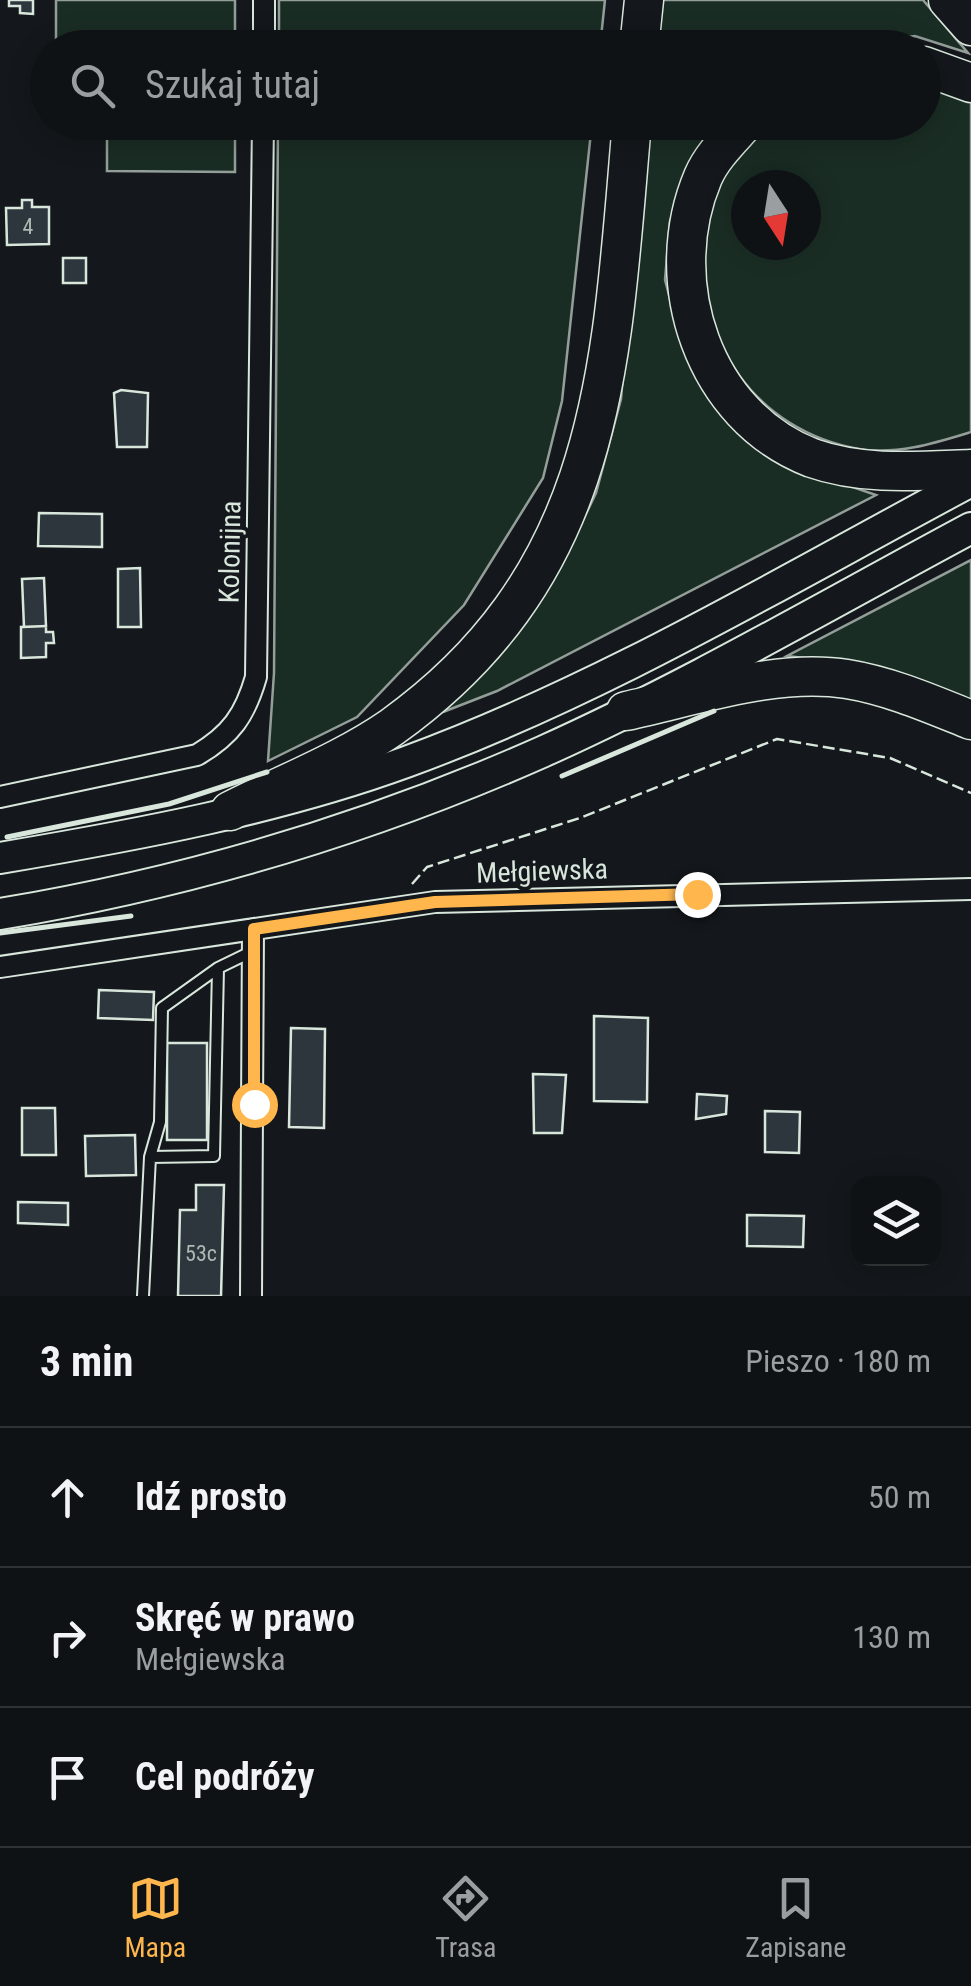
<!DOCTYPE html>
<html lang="pl">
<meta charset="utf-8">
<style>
:root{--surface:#0f1215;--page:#181b1e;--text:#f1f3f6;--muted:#9b9ea0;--line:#2f3234;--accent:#ffb74d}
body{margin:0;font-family:"Roboto Condensed",sans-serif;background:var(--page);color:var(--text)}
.controls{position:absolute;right:30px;bottom:30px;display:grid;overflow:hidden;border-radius:20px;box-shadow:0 5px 25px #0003}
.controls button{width:90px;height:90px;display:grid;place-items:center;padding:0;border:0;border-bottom:2px solid var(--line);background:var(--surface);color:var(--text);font:50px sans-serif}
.compass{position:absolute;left:731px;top:170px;width:90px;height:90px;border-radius:50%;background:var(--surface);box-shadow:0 5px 25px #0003;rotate:168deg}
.stop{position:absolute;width:30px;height:30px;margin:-22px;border:8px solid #ffb74d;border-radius:50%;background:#fff}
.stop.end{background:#ffb74d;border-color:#fff;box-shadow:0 2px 10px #0008}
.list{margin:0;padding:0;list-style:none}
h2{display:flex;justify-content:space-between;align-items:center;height:130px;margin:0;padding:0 40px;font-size:42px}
h2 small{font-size:32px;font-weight:400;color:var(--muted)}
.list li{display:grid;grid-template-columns:65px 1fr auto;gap:30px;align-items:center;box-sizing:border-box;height:140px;padding:0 40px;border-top:2px solid var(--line)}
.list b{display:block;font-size:38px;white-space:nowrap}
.list p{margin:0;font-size:32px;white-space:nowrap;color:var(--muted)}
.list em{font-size:32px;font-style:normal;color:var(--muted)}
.icon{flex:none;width:55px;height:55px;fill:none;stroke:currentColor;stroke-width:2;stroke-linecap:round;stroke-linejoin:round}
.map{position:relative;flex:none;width:971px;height:1296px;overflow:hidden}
.search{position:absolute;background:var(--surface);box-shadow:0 5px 25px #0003;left:30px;right:30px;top:30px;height:110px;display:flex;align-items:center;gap:25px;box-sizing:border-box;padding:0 35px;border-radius:55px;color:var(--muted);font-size:38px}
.sheet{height:550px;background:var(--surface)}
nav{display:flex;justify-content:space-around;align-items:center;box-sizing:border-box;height:140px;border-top:2px solid var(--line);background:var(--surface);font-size:28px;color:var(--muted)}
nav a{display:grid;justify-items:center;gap:5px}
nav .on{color:var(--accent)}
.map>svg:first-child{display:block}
.green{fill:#1a2d24;stroke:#939e99;stroke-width:2.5;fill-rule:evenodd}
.building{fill:#2c363c;stroke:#d8e6dc;stroke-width:2.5}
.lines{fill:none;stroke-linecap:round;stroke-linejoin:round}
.lane-casing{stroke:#d8e6dc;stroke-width:14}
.street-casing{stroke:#d8e6dc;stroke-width:24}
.secondary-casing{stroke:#d8e6dc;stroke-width:34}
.highway-casing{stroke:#d8e6dc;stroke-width:41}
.lane{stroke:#14181c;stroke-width:10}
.street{stroke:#14181c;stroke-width:20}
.secondary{stroke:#14181c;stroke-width:30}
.highway{stroke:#14181c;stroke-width:38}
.fence{stroke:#d8e6dc;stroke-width:2.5;stroke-dasharray:12 5;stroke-linecap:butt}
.wall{stroke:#d8e6dc;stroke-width:5}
.route{stroke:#ffb74d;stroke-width:12}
.labels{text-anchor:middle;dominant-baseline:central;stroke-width:8;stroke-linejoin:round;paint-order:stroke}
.number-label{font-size:22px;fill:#adbab4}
.street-label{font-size:28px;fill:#d8e6dc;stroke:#14181c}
</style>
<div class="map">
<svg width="971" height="1296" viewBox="0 0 971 1296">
<rect width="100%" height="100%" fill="#14181c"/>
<path class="green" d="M56,0H235V47H56Z
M279,0H605L600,47L279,48Z
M654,0H923L968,53L915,36L829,48H650Z
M924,83L971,101V432C935,443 898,455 859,449C756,431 693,340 706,239C708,225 708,207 713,194C725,165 746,144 769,123L924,122ZM746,185H806V245H746Z
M107,123H235V172L107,171Z
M278,123H592L562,401L543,478L464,605L357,717L268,761L274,673Z
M644,123H720L684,182L670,221L665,280L681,340L721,415L785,464L876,495L497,691L443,712L527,619L563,562L596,493L621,399Z
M971,560V701L879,667L787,656Z"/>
<path class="building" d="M9,0H33V14L20,13V6H9Z
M22,200H32V207H49V244L7,245L6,208H22Z
M63,258H86V283H63Z
M121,390L148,393L147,447H117L114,393Z
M39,513L102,514V547L38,546Z
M140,568L141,627H118V569Z
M44,578L46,626L24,627L22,579Z
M46,626V632H53L54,643H46V657L21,658V627Z
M99,990L154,992L153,1020L98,1018Z
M594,1016L648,1018L647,1102L594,1101Z
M291,1028L325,1029L324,1128L289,1127Z
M167,1043H207V1140H167Z
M533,1074L566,1075L562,1133H534Z
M697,1094L727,1096L726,1114L696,1119Z
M22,1108H55L56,1155H22Z
M765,1111L800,1112L799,1153L765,1152Z
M135,1135L136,1175L86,1176L85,1136Z
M196,1185H224L221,1296H178L180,1210H196Z
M18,1202L68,1203V1225L18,1223Z
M747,1215L804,1216L803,1247L747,1246Z"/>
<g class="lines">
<defs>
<path id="lane" d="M150,1157L160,1122L162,1008L218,968L255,950
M143,1296L150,1157L214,1156L218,968"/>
<path id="street" d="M264,48V0
M0,797L197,755C231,735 245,715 256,677L263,122
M0,967L435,902L971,889
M251,1296L253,929"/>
<path id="secondary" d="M0,858C136,835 277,809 406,762C603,690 787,579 971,481
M0,914C187,883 368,829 542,752C689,686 829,604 971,528"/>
<path id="highway" d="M948,0L971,26
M639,48L644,0
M924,66L971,83
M745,122C730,139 712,156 703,177C659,281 703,416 812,458C863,476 918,471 971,469
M626,711C696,696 775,668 847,679C890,686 931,704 971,720
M230,811C283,784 343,761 392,727C609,571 611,363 632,122"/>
</defs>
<use href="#lane" class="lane-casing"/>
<use href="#street" class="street-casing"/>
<use href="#secondary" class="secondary-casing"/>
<use href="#highway" class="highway-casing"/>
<use href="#lane" class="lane"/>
<use href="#street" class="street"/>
<use href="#secondary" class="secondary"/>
<use href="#highway" class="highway"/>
<path class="fence" d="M412,884L427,867L580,818L777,739L890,758L971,793"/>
<path class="wall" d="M562,776L714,711
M7,837L169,804L267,772
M0,933L131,916"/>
</g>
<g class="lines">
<path class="route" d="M254,1104V929L435,902L697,894"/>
</g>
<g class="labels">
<g class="number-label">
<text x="28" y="226">4</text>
<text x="201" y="1253">53c</text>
</g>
<g class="street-label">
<text transform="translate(230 552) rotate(-89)">Kolonijna</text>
<text transform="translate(542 871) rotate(-2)">Mełgiewska</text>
</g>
</g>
</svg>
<div class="controls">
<button><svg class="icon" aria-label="layers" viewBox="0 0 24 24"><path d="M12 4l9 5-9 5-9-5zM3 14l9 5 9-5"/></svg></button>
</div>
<svg class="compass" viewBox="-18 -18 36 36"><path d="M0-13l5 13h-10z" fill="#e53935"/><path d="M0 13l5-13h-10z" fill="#9b9ea0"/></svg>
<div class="stop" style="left:254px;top:1104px"></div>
<div class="stop end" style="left:697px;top:894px"></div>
<div class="search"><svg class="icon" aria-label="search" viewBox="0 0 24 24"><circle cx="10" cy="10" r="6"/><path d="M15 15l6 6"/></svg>Szukaj tutaj</div>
</div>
<section class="sheet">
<h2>3 min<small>Pieszo · 180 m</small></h2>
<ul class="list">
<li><svg class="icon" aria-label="ahead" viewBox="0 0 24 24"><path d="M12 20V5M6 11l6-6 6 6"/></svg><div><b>Idź prosto</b></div><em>50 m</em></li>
<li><svg class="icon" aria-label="right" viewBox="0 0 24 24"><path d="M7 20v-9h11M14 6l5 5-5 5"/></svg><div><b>Skręć w prawo</b><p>Mełgiewska</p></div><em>130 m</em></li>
<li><svg class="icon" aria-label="arrive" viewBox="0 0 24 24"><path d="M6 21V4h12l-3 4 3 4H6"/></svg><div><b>Cel podróży</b></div></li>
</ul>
</section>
<nav>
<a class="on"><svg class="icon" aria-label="map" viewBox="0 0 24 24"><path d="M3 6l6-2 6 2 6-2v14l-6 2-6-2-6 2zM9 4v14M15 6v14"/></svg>Mapa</a>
<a><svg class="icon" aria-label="directions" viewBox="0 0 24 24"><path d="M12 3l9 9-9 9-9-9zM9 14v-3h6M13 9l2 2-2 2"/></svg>Trasa</a>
<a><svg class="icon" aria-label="saved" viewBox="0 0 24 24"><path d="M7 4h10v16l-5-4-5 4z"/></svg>Zapisane</a>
</nav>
